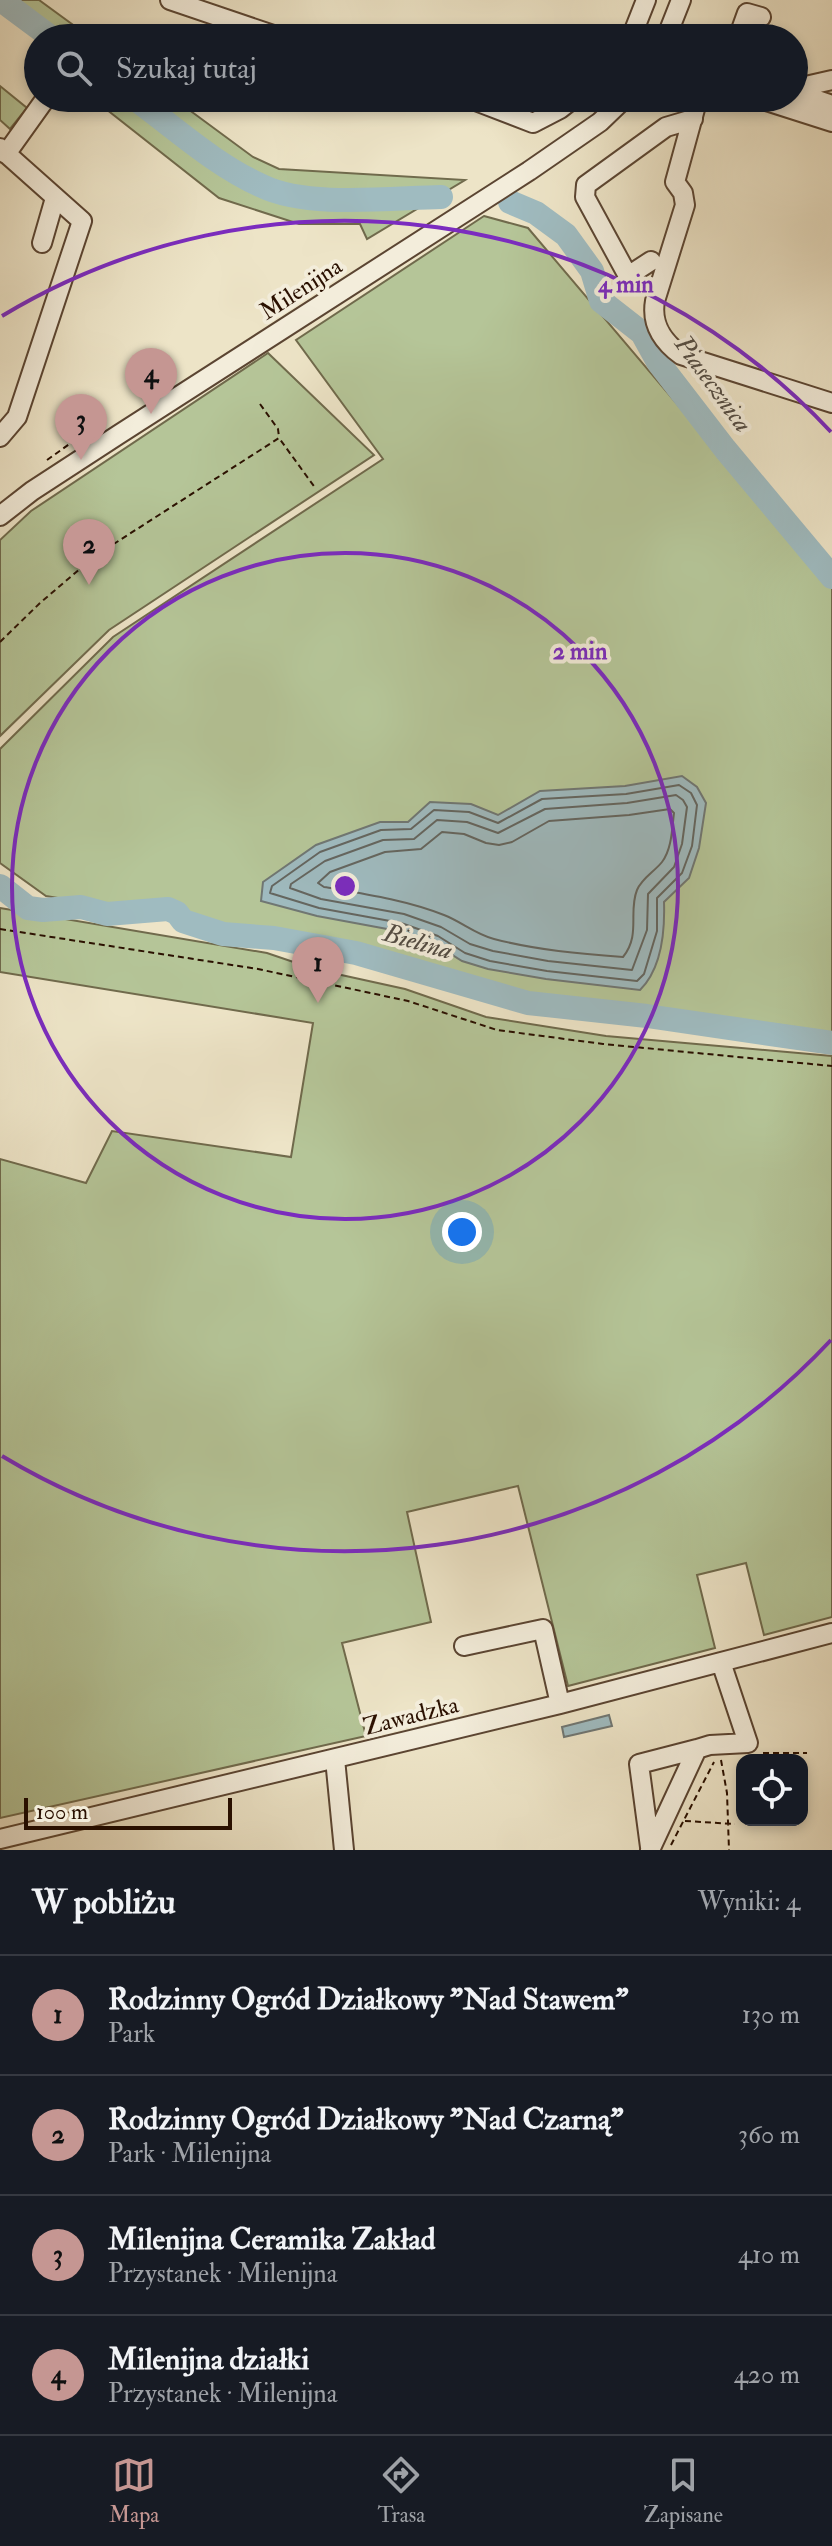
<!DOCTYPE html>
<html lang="pl">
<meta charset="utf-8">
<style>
:root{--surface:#171b24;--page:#242831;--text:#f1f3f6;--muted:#9ea1a6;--line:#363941;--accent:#c59692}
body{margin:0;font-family:"IM FELL Double Pica",serif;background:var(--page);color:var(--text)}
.controls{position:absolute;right:24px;bottom:24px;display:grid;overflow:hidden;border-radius:16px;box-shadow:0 4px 12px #0003}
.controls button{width:72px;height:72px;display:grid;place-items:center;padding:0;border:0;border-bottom:2px solid var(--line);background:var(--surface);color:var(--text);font:40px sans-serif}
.scale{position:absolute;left:24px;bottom:20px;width:208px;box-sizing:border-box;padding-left:8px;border:4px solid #2a1000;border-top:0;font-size:22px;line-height:28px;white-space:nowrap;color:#2a1000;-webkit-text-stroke:6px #f3eddb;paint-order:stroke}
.you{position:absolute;left:462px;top:1232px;width:28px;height:28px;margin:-20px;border:6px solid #fff;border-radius:50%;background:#1a73e8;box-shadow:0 0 0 12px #1a73e833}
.badge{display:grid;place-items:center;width:52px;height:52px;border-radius:50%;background:var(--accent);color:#111;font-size:26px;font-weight:700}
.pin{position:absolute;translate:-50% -66px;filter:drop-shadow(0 2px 4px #0008)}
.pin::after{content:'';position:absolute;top:42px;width:28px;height:24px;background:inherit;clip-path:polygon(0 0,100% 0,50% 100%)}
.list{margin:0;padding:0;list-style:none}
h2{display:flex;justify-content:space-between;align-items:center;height:104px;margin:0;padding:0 32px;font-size:34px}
h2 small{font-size:26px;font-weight:400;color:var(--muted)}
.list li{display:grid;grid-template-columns:52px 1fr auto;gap:24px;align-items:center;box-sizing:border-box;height:120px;padding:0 32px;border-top:2px solid var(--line)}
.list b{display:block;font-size:30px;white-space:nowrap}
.list p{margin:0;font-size:26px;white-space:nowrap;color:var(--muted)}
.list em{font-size:26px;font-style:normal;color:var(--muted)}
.icon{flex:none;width:44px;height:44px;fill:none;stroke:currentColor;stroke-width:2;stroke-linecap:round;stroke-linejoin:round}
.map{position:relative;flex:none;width:832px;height:1850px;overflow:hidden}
.search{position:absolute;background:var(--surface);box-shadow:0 4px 12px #0003;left:24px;right:24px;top:24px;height:88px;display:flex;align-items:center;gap:20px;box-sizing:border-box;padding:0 28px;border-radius:44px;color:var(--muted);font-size:30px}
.sheet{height:584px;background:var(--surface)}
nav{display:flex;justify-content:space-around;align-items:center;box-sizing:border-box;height:112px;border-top:2px solid var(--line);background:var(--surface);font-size:22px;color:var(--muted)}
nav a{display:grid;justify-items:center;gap:4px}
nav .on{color:var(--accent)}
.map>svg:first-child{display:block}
.green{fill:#b5c598;stroke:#706a4c;stroke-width:2}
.water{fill:#9fbbc0;stroke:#707773;stroke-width:2}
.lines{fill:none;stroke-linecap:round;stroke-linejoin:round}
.shore{stroke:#646660;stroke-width:2}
.river{stroke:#9fbbc0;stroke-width:24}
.minor-casing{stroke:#5b4532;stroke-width:22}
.path{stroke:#2a1000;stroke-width:2;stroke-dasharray:6 4;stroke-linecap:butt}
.minor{stroke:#f3eddb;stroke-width:18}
.ring{fill:none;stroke:#7b2cbf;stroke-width:4}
.labels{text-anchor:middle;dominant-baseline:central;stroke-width:8;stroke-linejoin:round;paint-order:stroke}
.street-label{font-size:24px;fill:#2a1000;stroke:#f3eddb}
.water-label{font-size:26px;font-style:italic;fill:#534c43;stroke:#f3eddb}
.centre{fill:#7b2cbf;stroke:#f3eddb;stroke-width:4}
.ring-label{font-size:24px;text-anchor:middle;font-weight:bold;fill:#7b2cbf;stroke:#f3eddb;stroke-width:8;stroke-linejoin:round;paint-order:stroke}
</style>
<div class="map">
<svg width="832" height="1850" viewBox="0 0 832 1850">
<rect width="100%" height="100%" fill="#ede4c7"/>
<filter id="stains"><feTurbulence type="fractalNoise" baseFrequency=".0025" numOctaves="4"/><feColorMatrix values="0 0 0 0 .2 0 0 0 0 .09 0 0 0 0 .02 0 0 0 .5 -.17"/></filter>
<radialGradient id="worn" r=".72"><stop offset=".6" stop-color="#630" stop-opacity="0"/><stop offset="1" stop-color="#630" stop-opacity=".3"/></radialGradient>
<path class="green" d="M0,0H39L91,38H38V40L0,11Z
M0,86L27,108L10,129L0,120Z
M92,98H173L253,157L279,169L465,180L367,239L360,224H299L219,198Z
M484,216L528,228L832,587V1041L529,997L356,948L46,896L0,863V749L113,637L383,459L296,340Z
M268,353L374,455L109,630L0,736V540L31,511Z
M0,908L267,953L314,969L405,989L486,1017L606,1036L832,1056V1617L764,1635L746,1563L697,1575L715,1648L568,1686L518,1486L407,1512L431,1622L342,1643L366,1736L0,1818V1159L86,1183L112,1131L291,1157L313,1023L0,972Z"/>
<path class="water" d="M682,776L697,787L706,803L699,848L689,878L664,902C665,932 662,968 640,990L546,979L488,969L462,961L435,944L398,931L317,916L261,901L263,882L316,845L380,822H408L430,802L471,804L498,815L540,791L625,786Z
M609,1715L612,1726L564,1737L562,1727Z"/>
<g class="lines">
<path class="shore" d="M679,785L691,793L697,805L692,846L682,873L657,898V931L644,974L637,981L547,971L490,961L465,953L438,936L401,923L319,908L270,893L272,886L320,852L381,830L411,829L434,810L469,812L498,823L542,799L626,794Z
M676,795L683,800L687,807L682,844L674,867L648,894L647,930L632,970L548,961L493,951L470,944L441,927L404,914L321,899L290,888L291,884L325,861L383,840L414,839L437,820L467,822L498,833L545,809L627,803Z
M670,809L674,813C672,828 672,849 662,862C654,872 642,878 637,890C628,912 641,935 623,957C581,954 536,950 494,939C475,934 462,922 444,915C406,900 365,894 324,887L318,883L330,872L385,852L421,849L442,832L464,834L486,843L499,845L512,842L549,821L629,815Z"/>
<path class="river" d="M1,0L52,38
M134,98C175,128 215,165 262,186C307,208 390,198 441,197
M510,202L536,213L566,235L592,271L601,301L642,333L658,362L725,449L832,577
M0,886L28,908L43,910L81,907L107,914L168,909L177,913L183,921L223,934L274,938L356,953L528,1003L647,1016L832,1043"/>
<defs>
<path id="minor" d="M170,0L282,38
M631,38L646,0
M666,38L681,0
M738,38L747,13L761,17
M794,92L832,105
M795,93L810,85L832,80
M468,98L533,123L560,109L574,98
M698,98L675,182L683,193L685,205L655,301C651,324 662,341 681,355L832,403
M757,98L832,122
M0,148L82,221L17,417L0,437
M6,154L46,98
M42,243L55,198
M651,261L628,276L585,197L586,185L666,127L693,119
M0,516L32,491L118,435L529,171L600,122L625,98
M464,1646L543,1629L560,1704
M335,1759L344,1850
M0,1839L560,1704L832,1633
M650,1847L639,1764L697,1749
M650,1850L697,1749L710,1745L748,1743L721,1662"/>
</defs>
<use href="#minor" class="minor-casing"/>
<path class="path" d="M260,404L278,429L279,437
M47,460L92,428L99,427
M0,642L40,603L95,556L279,438L316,489
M0,929L258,969L408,1001L497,1030L603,1044L832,1066
M763,1753H807
M721,1760L727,1793L729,1850
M685,1821L735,1824
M671,1845L714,1762"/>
<use href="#minor" class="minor"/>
</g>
<g class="ring">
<circle cx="345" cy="886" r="333"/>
<path d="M831 1340A665 665 0 0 1 2 1456M2 316A665 665 0 0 1 831 432"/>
</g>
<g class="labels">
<g class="street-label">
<text transform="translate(301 289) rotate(-33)">Milenijna</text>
<text transform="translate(411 1716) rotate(-14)">Zawadzka</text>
</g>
<g class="water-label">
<text transform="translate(713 384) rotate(54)">Piasecznica</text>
<text transform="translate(418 942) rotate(16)">Bielina</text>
</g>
</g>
<circle cx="345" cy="886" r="12" class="centre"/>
<g class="ring-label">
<text x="626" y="292">4 min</text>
<text x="580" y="659">2 min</text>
</g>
<rect width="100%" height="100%" filter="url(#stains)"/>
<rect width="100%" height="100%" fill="url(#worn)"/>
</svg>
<div class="controls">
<button><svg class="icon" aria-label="locate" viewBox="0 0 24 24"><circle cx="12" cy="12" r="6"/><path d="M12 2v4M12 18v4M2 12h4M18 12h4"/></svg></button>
</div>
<div class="scale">100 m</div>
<div class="you"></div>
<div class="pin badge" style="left:318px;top:1003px">1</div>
<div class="pin badge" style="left:89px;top:585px">2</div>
<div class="pin badge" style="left:81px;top:460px">3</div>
<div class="pin badge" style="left:151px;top:414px">4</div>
<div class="search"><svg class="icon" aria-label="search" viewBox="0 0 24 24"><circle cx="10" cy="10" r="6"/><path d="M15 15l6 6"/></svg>Szukaj tutaj</div>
</div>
<section class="sheet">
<h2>W pobliżu<small>Wyniki: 4</small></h2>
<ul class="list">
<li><span class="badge">1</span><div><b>Rodzinny Ogród Działkowy &quot;Nad Stawem&quot;</b><p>Park</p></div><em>130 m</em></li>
<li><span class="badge">2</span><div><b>Rodzinny Ogród Działkowy &quot;Nad Czarną&quot;</b><p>Park · Milenijna</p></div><em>360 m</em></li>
<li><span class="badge">3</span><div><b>Milenijna Ceramika Zakład</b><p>Przystanek · Milenijna</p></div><em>410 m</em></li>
<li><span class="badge">4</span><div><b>Milenijna działki</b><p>Przystanek · Milenijna</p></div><em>420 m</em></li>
</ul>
</section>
<nav>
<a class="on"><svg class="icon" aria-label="map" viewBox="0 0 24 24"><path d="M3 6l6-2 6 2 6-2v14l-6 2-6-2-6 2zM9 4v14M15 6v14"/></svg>Mapa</a>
<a><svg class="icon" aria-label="directions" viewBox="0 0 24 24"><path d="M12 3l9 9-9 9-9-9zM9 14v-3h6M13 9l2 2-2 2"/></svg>Trasa</a>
<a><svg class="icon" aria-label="saved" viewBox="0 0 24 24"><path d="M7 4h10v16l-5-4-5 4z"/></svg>Zapisane</a>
</nav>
